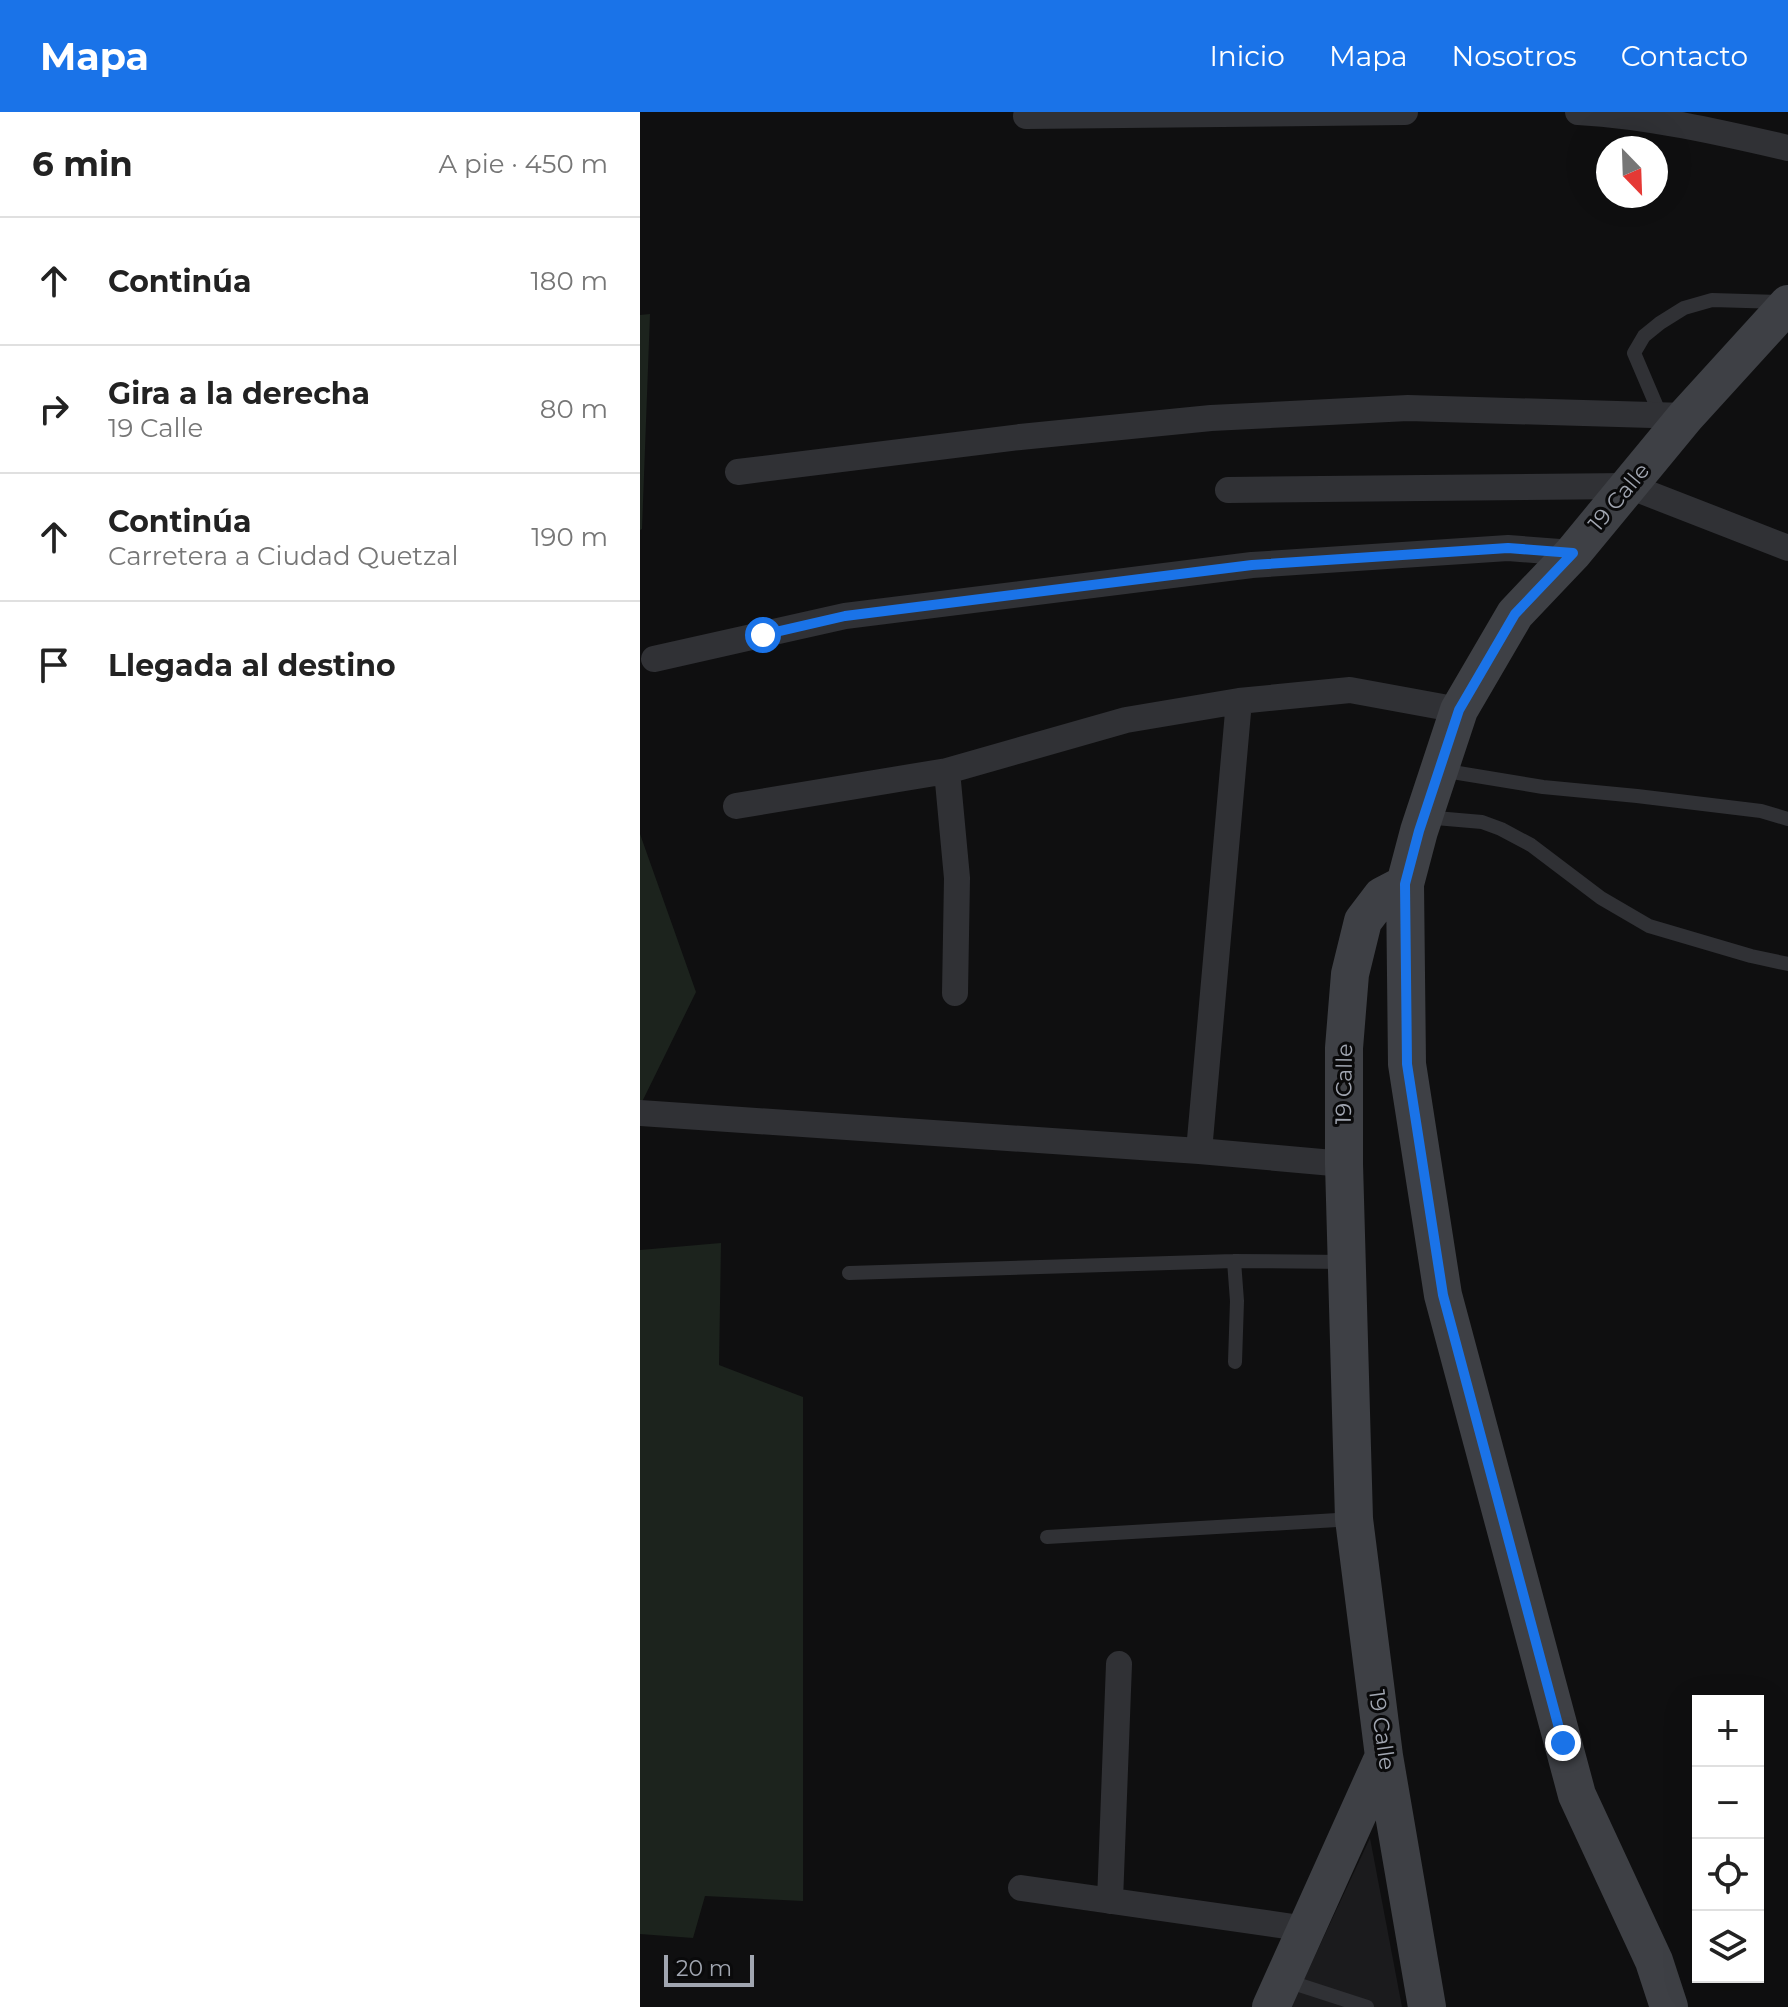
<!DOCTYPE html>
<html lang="es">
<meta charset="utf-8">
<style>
:root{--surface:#fff;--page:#f2f2f2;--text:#222;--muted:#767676;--line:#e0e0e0;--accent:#1a73e8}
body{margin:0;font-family:Montserrat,sans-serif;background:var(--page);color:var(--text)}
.controls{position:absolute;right:24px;bottom:24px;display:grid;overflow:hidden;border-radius:0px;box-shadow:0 8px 32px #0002}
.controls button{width:72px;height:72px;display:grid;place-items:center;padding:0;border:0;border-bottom:2px solid var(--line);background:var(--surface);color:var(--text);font:40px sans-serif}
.compass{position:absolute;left:956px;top:24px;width:72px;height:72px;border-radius:50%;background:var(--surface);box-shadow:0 8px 32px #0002;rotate:157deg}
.scale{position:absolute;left:24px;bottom:20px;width:90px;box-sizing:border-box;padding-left:8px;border:4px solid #a1a6b1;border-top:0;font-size:22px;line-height:28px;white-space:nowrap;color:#a1a6b1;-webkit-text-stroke:6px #0a0a0b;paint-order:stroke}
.stop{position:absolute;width:24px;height:24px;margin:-18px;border:6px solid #1a73e8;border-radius:50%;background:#fff}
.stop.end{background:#1a73e8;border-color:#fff;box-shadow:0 2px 8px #0008}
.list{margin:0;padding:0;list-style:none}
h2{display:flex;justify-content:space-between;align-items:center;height:104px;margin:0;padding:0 32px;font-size:34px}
h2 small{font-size:26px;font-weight:400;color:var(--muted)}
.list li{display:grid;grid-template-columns:52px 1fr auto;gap:24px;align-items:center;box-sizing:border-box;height:128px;padding:0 32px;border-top:2px solid var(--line)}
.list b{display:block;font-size:30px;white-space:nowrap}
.list p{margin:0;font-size:26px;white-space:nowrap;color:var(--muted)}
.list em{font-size:26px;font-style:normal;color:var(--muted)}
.icon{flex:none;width:44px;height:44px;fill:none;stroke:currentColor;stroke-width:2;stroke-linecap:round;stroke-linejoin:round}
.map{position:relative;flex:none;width:1148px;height:1895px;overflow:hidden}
header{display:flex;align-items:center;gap:48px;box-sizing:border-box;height:112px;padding:0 40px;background:var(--accent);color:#fff}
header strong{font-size:38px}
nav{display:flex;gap:44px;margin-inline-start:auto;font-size:28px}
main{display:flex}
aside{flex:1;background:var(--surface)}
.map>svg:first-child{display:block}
.built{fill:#1b1b1d}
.green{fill:#1c231d}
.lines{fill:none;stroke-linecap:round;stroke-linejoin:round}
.lane{stroke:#303135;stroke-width:14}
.street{stroke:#303135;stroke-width:26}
.secondary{stroke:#3e4045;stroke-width:38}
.route{stroke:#1a73e8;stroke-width:10}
.labels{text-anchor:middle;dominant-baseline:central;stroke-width:6;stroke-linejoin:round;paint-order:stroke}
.street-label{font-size:22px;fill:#a1a6b1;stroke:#0a0a0b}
</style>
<header>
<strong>Mapa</strong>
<nav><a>Inicio</a><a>Mapa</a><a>Nosotros</a><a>Contacto</a></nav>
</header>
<main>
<aside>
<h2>6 min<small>A pie · 450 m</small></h2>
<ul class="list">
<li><svg class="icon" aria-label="ahead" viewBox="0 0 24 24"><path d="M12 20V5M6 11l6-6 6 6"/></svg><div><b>Continúa</b></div><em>180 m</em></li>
<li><svg class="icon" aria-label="right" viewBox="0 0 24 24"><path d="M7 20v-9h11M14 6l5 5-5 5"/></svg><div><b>Gira a la derecha</b><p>19 Calle</p></div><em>80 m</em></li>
<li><svg class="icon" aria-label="ahead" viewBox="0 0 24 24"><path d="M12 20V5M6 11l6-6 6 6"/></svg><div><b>Continúa</b><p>Carretera a Ciudad Quetzal</p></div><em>190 m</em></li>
<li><svg class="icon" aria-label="arrive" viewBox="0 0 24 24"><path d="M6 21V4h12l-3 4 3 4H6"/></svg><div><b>Llegada al destino</b></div></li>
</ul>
</aside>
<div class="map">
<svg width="1148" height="1895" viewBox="0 0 1148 1895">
<rect width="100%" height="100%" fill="#0f0f10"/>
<path class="built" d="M730,1726L762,1895H651Z"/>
<path class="green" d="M10,202L2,417L0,418V203Z
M0,722L56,880L0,994Z
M81,1131L79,1253L163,1285V1789L65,1784L53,1826L0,1822V1138Z"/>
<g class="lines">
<path class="lane" d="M1020,302L994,241L1004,224L1020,211L1044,196L1072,188L1144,190
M800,658L903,675L997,684L1121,699L1148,707
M784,705L842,710L861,717L891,733L961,786L1009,814L1111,844L1148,852
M209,1161L594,1149
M595,1250L597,1189L594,1149L706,1150
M407,1425L714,1407
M644,1868L727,1895"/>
<path class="street" d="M938,0C1009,4 1079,20 1148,36
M386,4L765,0
M98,360L380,325L571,306L768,296L1046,304
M588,378L989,374L1148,436
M14,547L205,504L612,453L868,436L933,441
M307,659L317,766L315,881
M96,694L307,659L486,608L599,589L710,578L819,598
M0,1001L559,1039L704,1052
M559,1039L599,589
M381,1776L667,1817
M470,1789L479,1552"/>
<path class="secondary" d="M765,772L742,784L723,809L710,862L704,936V1052L714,1407L744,1644L787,1895
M631,1895L744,1644
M1029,1895L1014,1849L937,1683L803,1183L767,952L765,772L779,719L819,598L875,502L933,441L1046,304L1148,192"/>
</g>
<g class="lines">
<path class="route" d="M123,523L205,504L612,453L868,436L933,441L875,502L819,598L779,719L765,772L767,952L803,1183L923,1631"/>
</g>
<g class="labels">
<g class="street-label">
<text transform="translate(979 385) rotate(-50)">19 Calle</text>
<text transform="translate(704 972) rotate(-89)">19 Calle</text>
<text transform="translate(742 1618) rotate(82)">19 Calle</text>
</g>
</g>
</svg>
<div class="controls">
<button>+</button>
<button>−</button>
<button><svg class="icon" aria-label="locate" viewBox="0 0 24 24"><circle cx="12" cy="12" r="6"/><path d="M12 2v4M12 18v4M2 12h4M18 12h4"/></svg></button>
<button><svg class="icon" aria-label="layers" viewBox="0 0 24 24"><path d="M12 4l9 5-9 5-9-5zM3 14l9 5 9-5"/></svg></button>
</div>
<svg class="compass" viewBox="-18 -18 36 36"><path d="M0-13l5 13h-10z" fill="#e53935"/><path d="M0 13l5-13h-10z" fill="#767676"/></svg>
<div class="scale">20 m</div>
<div class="stop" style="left:123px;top:523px"></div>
<div class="stop end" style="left:923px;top:1631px"></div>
</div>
</main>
